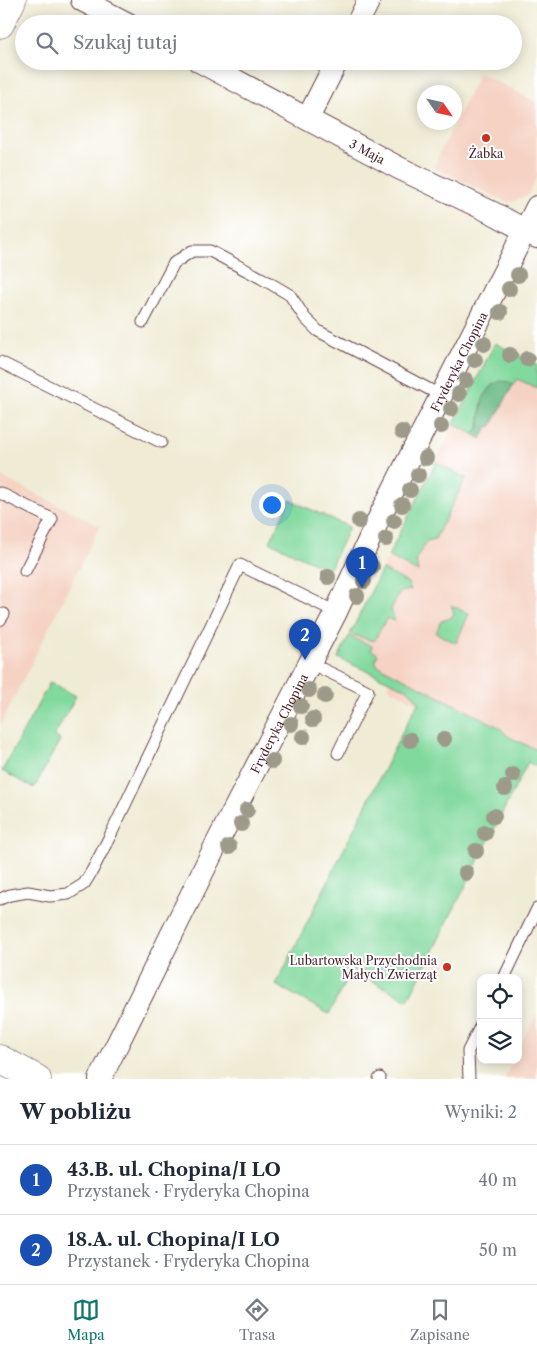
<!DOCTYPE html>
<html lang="pl">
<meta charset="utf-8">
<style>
:root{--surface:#fff;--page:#f6f6f7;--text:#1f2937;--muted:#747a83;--line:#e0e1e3;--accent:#0f766e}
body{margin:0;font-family:"Libre Caslon Text",serif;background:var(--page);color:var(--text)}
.controls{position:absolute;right:15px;bottom:15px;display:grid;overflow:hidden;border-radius:10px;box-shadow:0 2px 12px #0003}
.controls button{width:45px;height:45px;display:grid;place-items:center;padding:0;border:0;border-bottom:1px solid var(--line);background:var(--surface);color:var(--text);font:25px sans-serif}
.compass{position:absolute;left:417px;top:85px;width:45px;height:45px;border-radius:50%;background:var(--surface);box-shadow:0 2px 12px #0003;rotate:124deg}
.you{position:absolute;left:271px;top:504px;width:18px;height:18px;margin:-12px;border:4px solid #fff;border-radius:50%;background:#1a73e8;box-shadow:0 0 0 8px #1a73e833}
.badge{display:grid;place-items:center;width:32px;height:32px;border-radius:50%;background:var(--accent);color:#fff;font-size:16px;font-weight:700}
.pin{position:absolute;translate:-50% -41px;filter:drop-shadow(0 1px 2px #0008)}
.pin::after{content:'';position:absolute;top:26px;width:18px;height:15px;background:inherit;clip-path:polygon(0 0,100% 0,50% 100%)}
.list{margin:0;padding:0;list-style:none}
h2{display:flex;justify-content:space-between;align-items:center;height:65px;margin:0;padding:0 20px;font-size:21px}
h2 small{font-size:16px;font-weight:400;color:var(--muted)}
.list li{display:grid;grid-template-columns:32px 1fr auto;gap:15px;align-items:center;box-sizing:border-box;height:70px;padding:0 20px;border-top:1px solid var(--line)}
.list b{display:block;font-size:19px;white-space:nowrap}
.list p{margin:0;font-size:16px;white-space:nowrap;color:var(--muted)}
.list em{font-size:16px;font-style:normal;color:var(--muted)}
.icon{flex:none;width:28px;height:28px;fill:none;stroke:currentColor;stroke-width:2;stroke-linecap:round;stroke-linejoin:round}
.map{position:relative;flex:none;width:537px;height:1079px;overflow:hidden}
.search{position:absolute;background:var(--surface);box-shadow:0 2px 12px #0003;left:15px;right:15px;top:15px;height:55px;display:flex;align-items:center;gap:12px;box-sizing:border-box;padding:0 18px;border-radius:28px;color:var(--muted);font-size:19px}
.sheet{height:205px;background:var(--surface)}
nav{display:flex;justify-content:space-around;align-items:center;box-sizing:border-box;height:70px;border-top:1px solid var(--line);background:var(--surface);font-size:14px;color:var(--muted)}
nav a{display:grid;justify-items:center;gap:2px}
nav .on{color:var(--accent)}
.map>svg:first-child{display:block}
.built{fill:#f5d2c2}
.green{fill:#81d99d;stroke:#667c64}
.forest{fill:#68b984;stroke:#596c58}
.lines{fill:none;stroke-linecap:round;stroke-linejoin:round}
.lane-casing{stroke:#633e44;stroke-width:13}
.street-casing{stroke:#633e44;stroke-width:24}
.secondary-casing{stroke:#633e44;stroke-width:29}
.lane{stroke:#fff;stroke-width:11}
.street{stroke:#fff;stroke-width:22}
.secondary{stroke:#fff;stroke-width:28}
.tree{fill:#9d9a8a}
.poi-dot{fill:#c8321e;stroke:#fff;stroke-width:2}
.labels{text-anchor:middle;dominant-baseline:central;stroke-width:4;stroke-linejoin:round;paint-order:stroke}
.street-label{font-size:12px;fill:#4a1f2b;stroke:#fff}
.poi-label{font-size:12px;fill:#4a1f2b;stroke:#fff}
</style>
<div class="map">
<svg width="537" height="1079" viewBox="0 0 537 1079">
<rect width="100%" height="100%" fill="#fff"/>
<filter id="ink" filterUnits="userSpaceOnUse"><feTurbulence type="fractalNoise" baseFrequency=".02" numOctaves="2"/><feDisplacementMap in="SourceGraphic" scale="10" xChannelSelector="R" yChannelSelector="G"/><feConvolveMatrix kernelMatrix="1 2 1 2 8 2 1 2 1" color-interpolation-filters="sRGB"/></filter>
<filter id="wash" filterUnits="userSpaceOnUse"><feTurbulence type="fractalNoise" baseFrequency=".0096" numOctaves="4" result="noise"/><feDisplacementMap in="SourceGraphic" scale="20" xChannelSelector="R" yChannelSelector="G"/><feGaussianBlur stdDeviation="1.12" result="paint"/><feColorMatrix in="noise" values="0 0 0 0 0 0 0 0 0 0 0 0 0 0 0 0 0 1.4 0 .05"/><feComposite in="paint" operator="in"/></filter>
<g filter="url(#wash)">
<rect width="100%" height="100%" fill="#efebd4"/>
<path class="built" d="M479,73L537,102V176L528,195L509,203L433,167Z
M495,343L537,365V767L389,688L388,681L338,658Z
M0,476L100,526L0,726Z
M537,1013V1079H504L513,1060H518V1050Z"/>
<path class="green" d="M495,343L537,365V388L517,379L513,385L509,382L493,385C487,391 483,398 481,407C479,417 482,427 473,434L454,424Z
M436,462L466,478L435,539L427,541L416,559L418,572L388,556Z
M290,500L349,527L329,570L270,542Z
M382,569L408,583L411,590L400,592L391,609L395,621L387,618L374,641L350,634Z
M451,605L469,614L456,643L436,633L441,621L451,618L454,613Z
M349,636L372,646L371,650L378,654L375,661L376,662L377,665L499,727L509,737L537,750V767L528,762L408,1000L351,970L329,1014L276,985L404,729L418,703L421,705L409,690L338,658Z
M50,682L76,696L54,736L60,740L34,788L2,771Z"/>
<path class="forest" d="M500,381L509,382L513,385L491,427L488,426L481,439L473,434C482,427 480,419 481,409C482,396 489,387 500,381Z"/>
</g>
<g filter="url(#ink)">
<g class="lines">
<defs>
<path id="lane" d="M143,322L174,263L192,251H210L261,278L290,295L305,318L318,331L442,396
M0,362L161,442
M0,493L52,519L25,571
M0,620L4,614
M310,663L368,691L338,753
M0,899L10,895L28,892L50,896L68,894L84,884L92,871L112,832L240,565L336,612
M504,978L537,909
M379,1079L380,1078
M469,1079L468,1051L481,1025"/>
<g id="street">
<path d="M82,0L128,24"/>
<path d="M357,24L369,0"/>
<path id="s1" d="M199,61L399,168L497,215L537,237"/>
<path d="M308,118L337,61"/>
<path id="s2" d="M100,1079L216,845L336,612L381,514L537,207"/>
</g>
<path id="secondary" d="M0,24L12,0
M0,1059L37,1079"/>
</defs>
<use href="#lane" class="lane-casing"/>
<use href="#street" class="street-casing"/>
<use href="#secondary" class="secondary-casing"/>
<use href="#lane" class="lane"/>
<use href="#street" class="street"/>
<use href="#secondary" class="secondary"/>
</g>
<g class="tree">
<circle cx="518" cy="275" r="8"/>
<circle cx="509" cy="289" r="8"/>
<circle cx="500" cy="312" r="8"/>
<circle cx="484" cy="344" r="8"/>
<circle cx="510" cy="355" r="8"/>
<circle cx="527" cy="359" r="8"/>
<circle cx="475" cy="360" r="8"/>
<circle cx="466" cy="380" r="8"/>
<circle cx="459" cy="394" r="8"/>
<circle cx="451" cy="409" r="8"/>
<circle cx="441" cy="426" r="8"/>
<circle cx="402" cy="432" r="8"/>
<circle cx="426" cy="458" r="8"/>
<circle cx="418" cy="475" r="8"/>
<circle cx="410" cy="490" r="8"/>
<circle cx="402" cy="505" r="8"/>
<circle cx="359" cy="521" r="8"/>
<circle cx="394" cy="521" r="8"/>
<circle cx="386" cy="539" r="8"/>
<circle cx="372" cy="567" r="8"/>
<circle cx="328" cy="577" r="8"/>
<circle cx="364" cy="581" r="8"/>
<circle cx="357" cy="596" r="8"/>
<circle cx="309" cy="690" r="8"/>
<circle cx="325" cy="696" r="8"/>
<circle cx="301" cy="706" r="8"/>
<circle cx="313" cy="719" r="8"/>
<circle cx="291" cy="724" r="8"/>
<circle cx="303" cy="737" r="8"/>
<circle cx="444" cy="739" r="8"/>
<circle cx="410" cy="740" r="8"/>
<circle cx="272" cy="761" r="8"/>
<circle cx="513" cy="775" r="8"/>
<circle cx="505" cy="788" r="8"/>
<circle cx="247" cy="810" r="8"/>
<circle cx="494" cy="816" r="8"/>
<circle cx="241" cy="824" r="8"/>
<circle cx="485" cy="833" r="8"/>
<circle cx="229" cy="847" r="8"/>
<circle cx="476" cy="851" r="8"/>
<circle cx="466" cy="873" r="8"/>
</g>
</g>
<g class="poi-dot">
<circle cx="486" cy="138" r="5"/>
<circle cx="447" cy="967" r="5"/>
</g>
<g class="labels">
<g class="street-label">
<text stroke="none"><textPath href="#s1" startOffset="191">3 Maja</textPath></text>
<text stroke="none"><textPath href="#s2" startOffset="802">Fryderyka Chopina</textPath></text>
<text stroke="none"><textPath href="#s2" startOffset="398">Fryderyka Chopina</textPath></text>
</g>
<g class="poi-label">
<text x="486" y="153">Żabka</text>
<text x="437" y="960" text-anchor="end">Lubartowska Przychodnia<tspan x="437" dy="14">Małych Zwierząt</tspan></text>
</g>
</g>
</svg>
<div class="controls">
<button><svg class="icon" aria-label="locate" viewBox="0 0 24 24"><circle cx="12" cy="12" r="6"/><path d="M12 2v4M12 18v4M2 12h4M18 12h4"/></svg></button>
<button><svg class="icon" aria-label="layers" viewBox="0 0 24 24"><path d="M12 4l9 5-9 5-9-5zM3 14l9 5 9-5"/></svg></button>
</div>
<svg class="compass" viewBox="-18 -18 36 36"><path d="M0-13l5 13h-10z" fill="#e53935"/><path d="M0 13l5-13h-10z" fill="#747a83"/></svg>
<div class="you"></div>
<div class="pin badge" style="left:362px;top:588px;background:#1a4fb4">1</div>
<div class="pin badge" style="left:305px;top:660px;background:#1a4fb4">2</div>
<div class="search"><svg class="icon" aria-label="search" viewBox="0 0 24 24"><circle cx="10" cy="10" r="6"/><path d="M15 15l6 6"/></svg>Szukaj tutaj</div>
</div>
<section class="sheet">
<h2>W pobliżu<small>Wyniki: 2</small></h2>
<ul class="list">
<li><span class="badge" style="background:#1a4fb4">1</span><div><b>43.B. ul. Chopina/I LO</b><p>Przystanek · Fryderyka Chopina</p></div><em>40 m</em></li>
<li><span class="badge" style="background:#1a4fb4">2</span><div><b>18.A. ul. Chopina/I LO</b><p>Przystanek · Fryderyka Chopina</p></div><em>50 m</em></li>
</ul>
</section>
<nav>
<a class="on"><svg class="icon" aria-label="map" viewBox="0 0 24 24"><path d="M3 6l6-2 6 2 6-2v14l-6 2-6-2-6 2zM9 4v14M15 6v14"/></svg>Mapa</a>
<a><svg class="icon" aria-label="directions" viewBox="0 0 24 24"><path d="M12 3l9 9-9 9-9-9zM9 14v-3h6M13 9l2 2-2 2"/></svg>Trasa</a>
<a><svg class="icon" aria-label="saved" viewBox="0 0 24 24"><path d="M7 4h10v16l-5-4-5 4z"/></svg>Zapisane</a>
</nav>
